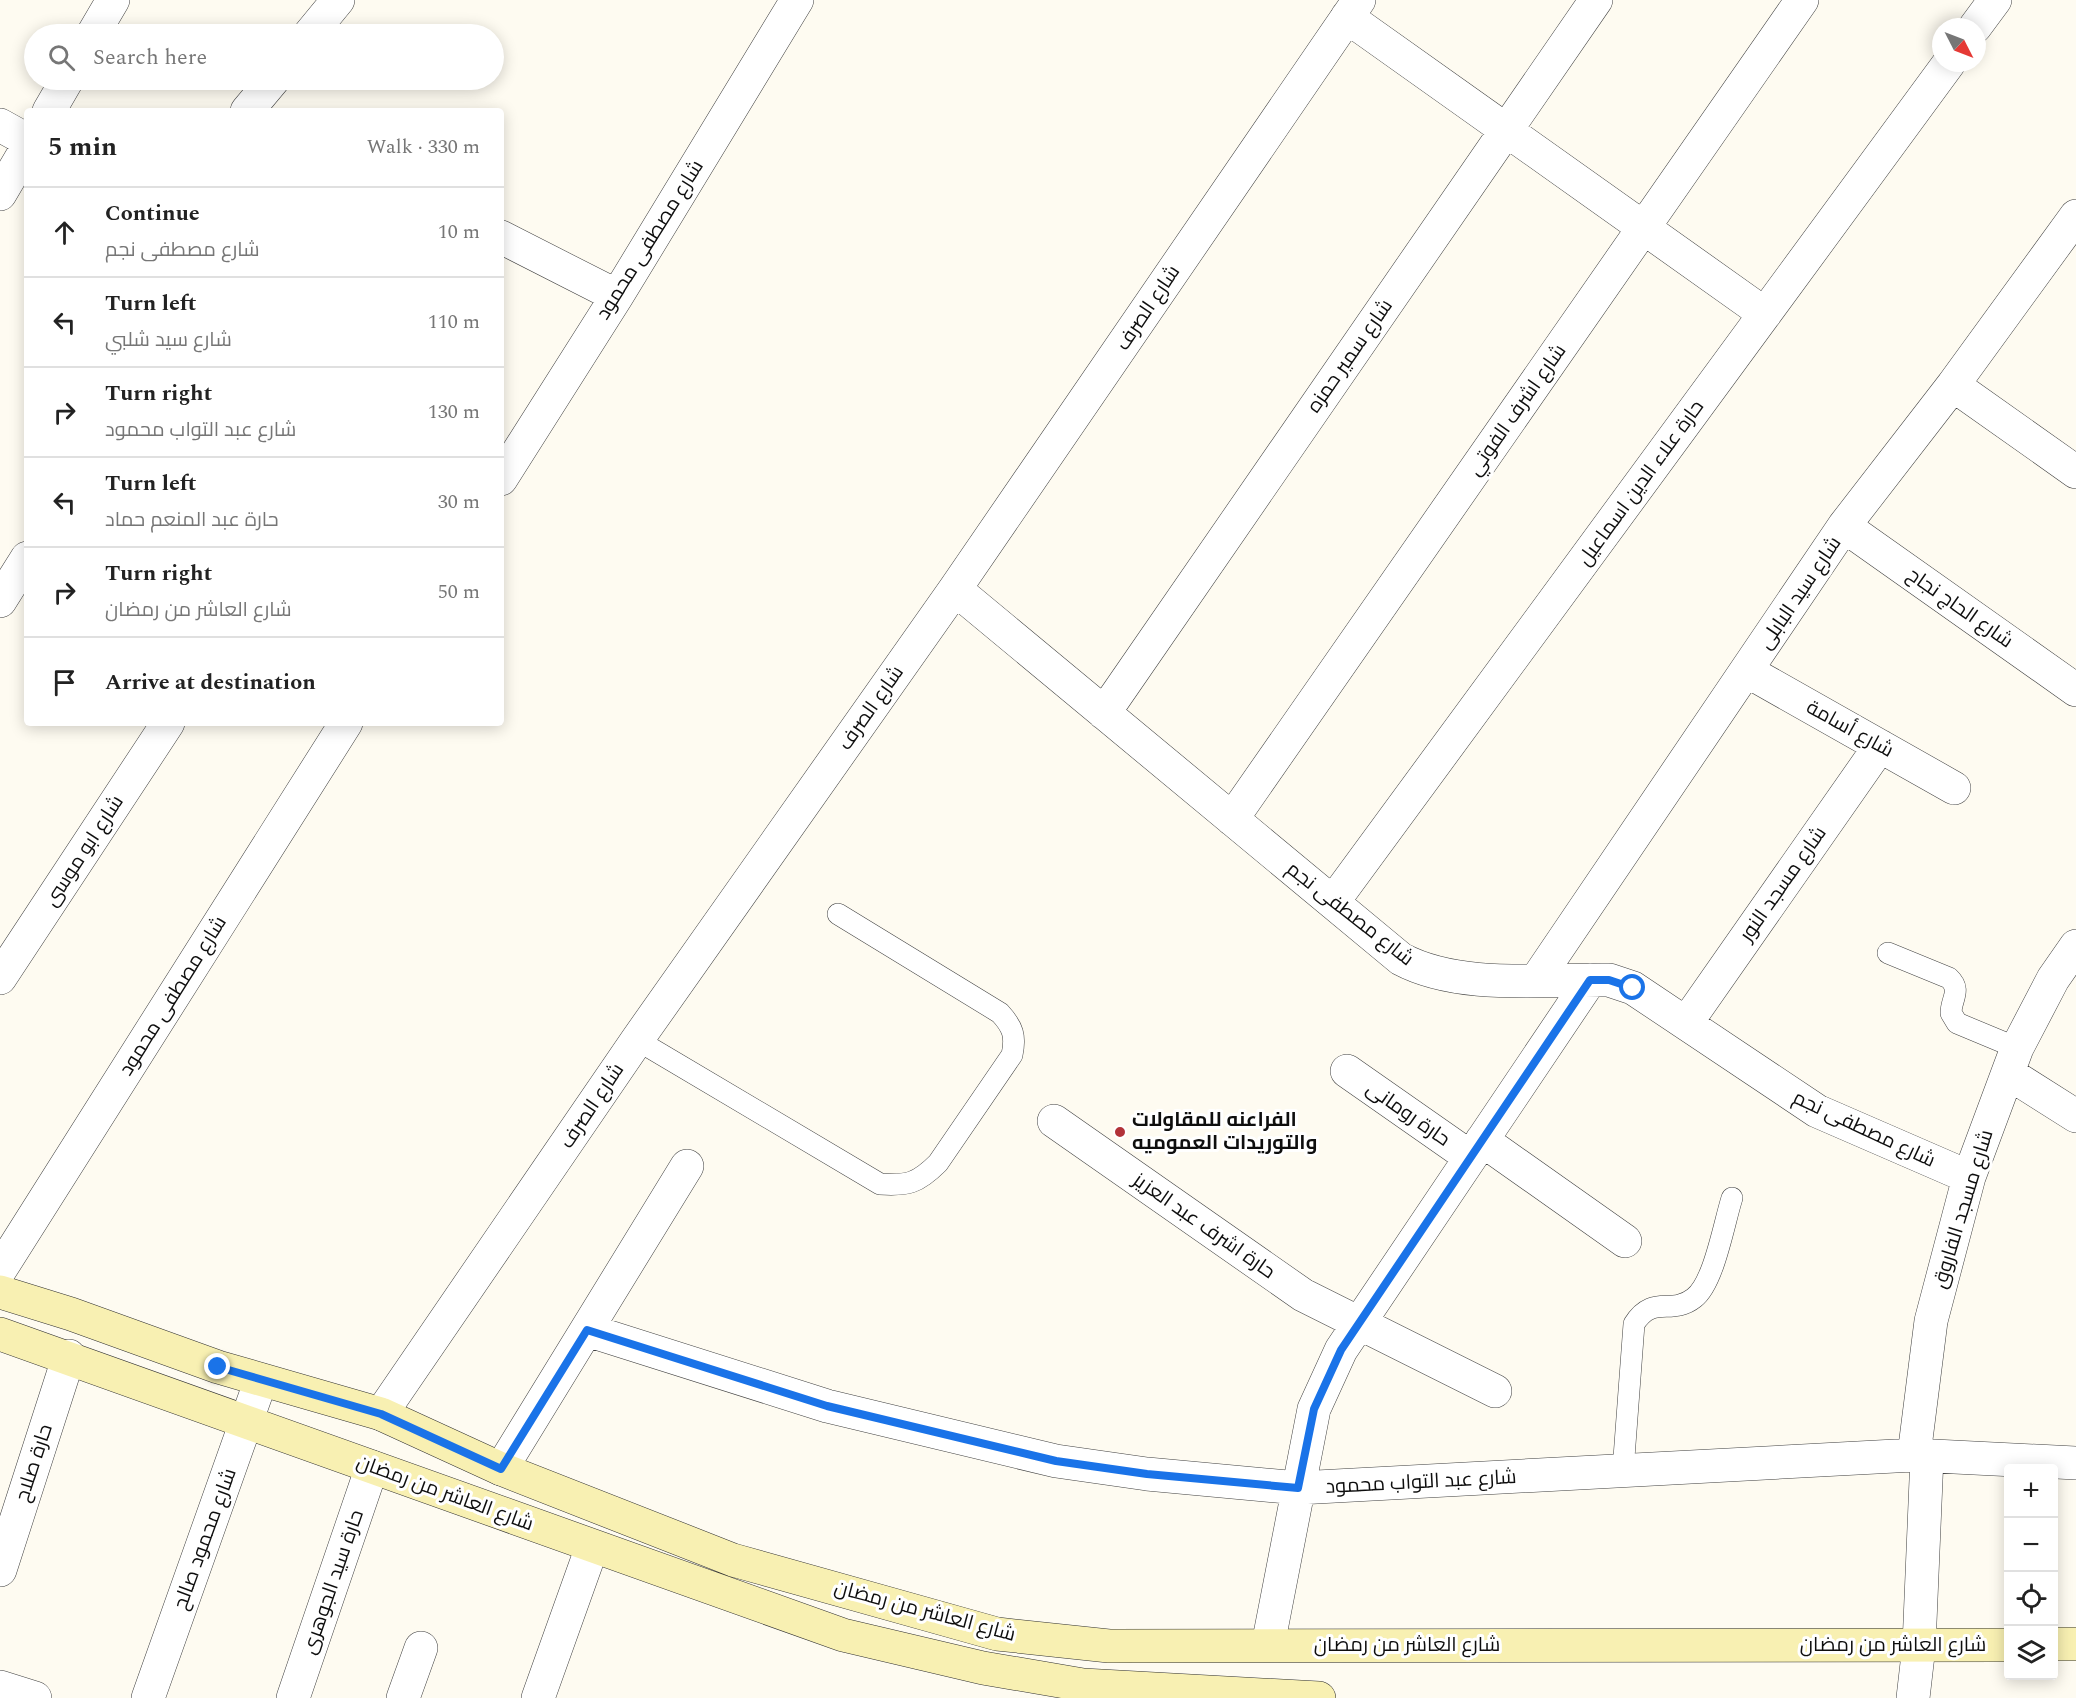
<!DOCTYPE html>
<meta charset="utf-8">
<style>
:root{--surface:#fff;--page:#f6f6f6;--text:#222;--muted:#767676;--line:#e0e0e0}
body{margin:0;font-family:Spectral,Cairo,serif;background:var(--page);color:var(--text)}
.controls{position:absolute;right:18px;bottom:18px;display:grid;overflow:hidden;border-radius:6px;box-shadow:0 3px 15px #0003}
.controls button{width:54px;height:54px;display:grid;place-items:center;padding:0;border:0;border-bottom:2px solid var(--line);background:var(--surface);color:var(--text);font:30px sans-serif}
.compass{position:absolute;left:1932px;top:18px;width:54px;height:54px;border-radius:50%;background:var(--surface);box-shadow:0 3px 15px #0003;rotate:132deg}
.stop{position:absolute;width:18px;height:18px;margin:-14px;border:4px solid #1a73e8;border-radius:50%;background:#fff}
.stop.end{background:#1a73e8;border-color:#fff;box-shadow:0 2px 6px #0008}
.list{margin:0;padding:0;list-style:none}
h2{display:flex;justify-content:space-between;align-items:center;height:78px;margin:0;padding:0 24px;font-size:26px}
h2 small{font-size:20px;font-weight:400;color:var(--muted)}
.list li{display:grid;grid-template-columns:39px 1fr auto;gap:18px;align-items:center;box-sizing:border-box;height:90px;padding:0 24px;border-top:2px solid var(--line)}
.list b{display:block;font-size:22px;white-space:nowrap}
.list p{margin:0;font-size:20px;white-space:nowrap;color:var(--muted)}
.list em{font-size:20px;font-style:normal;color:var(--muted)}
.icon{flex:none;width:33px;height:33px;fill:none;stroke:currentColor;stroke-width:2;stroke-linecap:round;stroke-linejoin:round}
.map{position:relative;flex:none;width:2076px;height:1698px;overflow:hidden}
.search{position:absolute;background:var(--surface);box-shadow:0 3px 15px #0003;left:24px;top:24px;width:480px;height:66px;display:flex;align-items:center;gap:15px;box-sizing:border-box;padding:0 21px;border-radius:33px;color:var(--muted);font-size:22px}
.panel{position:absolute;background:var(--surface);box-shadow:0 3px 15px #0003;left:24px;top:108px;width:480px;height:618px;border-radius:6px}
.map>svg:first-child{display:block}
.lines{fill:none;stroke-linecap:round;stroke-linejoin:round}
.lane-casing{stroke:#414141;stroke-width:22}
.street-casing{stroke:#414141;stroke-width:34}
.secondary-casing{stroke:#303030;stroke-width:34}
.lane{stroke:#fff;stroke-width:21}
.street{stroke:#fff;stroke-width:33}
.secondary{stroke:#f8f0b2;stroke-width:33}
.route{stroke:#1a73e8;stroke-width:8}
.poi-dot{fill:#b23238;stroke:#fff;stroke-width:2}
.labels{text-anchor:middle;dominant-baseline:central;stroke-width:6;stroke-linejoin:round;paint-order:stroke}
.street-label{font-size:20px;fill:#0e0e0e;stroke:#fff}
.poi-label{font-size:20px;font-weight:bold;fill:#0e0e0e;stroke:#fff;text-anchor:start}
</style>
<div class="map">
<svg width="2076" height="1698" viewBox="0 0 2076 1698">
<rect width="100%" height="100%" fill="#fefbf1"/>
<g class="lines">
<defs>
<path id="lane" d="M1888,953L1949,978C1962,990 1951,999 1951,1013L1957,1023L2017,1048
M637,1040L880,1184C908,1186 918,1183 938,1163L1012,1055C1016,1036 1013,1027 1000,1013L838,914
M1623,1471L1634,1324C1653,1294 1671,1316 1694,1298C1714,1283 1724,1223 1732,1198"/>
<path id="street" d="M1347,17L1765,314
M1975,27L1995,0
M93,34L113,0
M310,34L338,0
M49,111L67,80
M247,111L273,80
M0,125L27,140
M0,194L27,148
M501,237L617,296
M1953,385L2076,472
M501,479L617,296L797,0
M1844,526L2076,690
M955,589L1401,959C1459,990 1543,979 1609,980L1633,988L1817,1111L1969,1177
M0,601L27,558
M1747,671L1954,788
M1104,713L1596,0
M1232,819L1802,0
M1333,902L1949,63
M0,978L168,723
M1537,979L1844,526L1953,385L2076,216
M1687,1022L1880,746
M1347,1071L1470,1157
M2008,1073L2076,1116
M1054,1121L1303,1295L1495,1391
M1482,1140L1625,1241
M0,1270L346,723
M587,1330L827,1406L1056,1461L1147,1474L1298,1488L1914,1455L2076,1463
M381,1414L637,1040L955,589L1359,0
M1914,1455L1931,1321L1969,1177L2017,1048L2053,979L2076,946
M501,1469L687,1166
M0,1570L69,1356
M1268,1645L1314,1409L1341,1350L1590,980
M0,1687L35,1698
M148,1698L261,1380
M293,1698L372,1467
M403,1698L421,1648
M538,1698L592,1547
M1913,1698L1919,1646L1927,1456"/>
<path id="secondary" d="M0,1292L71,1314L218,1367L381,1414L501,1469L733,1560L997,1634L1109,1646L2008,1645
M0,1334L843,1635L983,1668L1083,1685L1319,1698
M2054,1644H2076"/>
</defs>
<use href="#lane" class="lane-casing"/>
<use href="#street" class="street-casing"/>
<use href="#secondary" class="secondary-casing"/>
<use href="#lane" class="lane"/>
<use href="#street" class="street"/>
<use href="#secondary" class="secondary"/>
</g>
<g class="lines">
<path class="route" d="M218,1367L381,1414L501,1469L587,1330L827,1406L1056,1461L1147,1474L1298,1488L1314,1409L1341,1350L1590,980H1609L1633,988"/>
</g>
<circle class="poi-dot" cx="1120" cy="1132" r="6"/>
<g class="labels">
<g class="street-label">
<text transform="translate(650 240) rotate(-58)">شارع مصطفى محمود</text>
<text transform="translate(1148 308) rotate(-56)">شارع الصرف</text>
<text transform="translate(1350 356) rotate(-55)">شارع سمير حمزه</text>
<text transform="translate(1517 410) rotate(-55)">شارع اشرف الفوتي</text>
<text transform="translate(1641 483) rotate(-54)">حارة علاء الدين اسماعيل</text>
<text transform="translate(1800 593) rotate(-56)">شارع سيد البابلى</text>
<text transform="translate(1960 608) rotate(35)">شارع الحاج نجاح</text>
<text transform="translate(871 708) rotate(-55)">شارع الصرف</text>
<text transform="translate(1850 729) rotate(29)">شارع أسامة</text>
<text transform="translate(84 851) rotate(-57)">شارع ابو موسى</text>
<text transform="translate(1783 884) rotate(-55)">شارع مسجد النور</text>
<text transform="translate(1350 914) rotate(38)">شارع مصطفى نجم</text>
<text transform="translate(173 996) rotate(-58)">شارع مصطفى محمود</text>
<text transform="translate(592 1106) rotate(-56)">شارع الصرف</text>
<text transform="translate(1408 1114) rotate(35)">حارة رومانى</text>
<text transform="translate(1864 1129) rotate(25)">شارع مصطفى نجم</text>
<text transform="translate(1963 1209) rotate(-73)">شارع مسجد الفاروق</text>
<text transform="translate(1204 1226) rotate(35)">حارة اشرف عبد العزيز</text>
<text transform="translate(34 1463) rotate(-72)">حارة صلاح</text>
<text transform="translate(1421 1482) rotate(-3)">شارع عبد التواب محمود</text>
<text transform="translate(445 1493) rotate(20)">شارع العاشر من رمضان</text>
<text transform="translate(205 1539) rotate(-70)">شارع محمود صالح</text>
<text transform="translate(333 1582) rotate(-71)">حارة سيد الجوهرى</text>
<text transform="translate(925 1611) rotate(15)">شارع العاشر من رمضان</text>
<text x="1407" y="1645">شارع العاشر من رمضان</text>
<text x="1893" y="1645">شارع العاشر من رمضان</text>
</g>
<g class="poi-label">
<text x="1132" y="1120">الفراعنه للمقاولات<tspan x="1132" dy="23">والتوريدات العموميه</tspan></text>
</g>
</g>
</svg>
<div class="controls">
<button>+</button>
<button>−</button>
<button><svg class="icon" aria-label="locate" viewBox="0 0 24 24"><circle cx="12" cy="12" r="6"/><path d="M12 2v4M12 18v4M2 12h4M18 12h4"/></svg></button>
<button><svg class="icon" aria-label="layers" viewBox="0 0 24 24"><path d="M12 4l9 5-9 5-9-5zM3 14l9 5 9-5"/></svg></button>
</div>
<svg class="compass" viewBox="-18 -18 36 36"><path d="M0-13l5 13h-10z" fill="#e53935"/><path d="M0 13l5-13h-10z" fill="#767676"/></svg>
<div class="stop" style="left:1633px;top:988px"></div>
<div class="stop end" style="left:218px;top:1367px"></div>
<div class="search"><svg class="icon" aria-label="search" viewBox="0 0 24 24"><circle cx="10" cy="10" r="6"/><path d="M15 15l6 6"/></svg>Search here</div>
<section class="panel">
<h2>5 min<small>Walk · 330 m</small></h2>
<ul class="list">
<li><svg class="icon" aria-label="ahead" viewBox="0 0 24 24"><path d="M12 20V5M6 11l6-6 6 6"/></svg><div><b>Continue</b><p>شارع مصطفى نجم</p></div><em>10 m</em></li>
<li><svg class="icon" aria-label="left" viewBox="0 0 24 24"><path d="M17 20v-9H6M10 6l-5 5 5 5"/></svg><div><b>Turn left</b><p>شارع سيد شلبي</p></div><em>110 m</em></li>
<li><svg class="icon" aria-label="right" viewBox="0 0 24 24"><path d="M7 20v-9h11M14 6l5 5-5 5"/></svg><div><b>Turn right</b><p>شارع عبد التواب محمود</p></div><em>130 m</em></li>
<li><svg class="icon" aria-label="left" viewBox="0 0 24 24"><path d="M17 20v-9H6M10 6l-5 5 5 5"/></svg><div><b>Turn left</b><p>حارة عبد المنعم حماد</p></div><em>30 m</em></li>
<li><svg class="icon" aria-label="right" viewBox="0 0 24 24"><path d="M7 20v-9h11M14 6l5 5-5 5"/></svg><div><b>Turn right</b><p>شارع العاشر من رمضان</p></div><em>50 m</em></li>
<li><svg class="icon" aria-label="arrive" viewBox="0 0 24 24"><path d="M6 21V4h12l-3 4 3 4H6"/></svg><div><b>Arrive at destination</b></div></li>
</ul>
</section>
</div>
